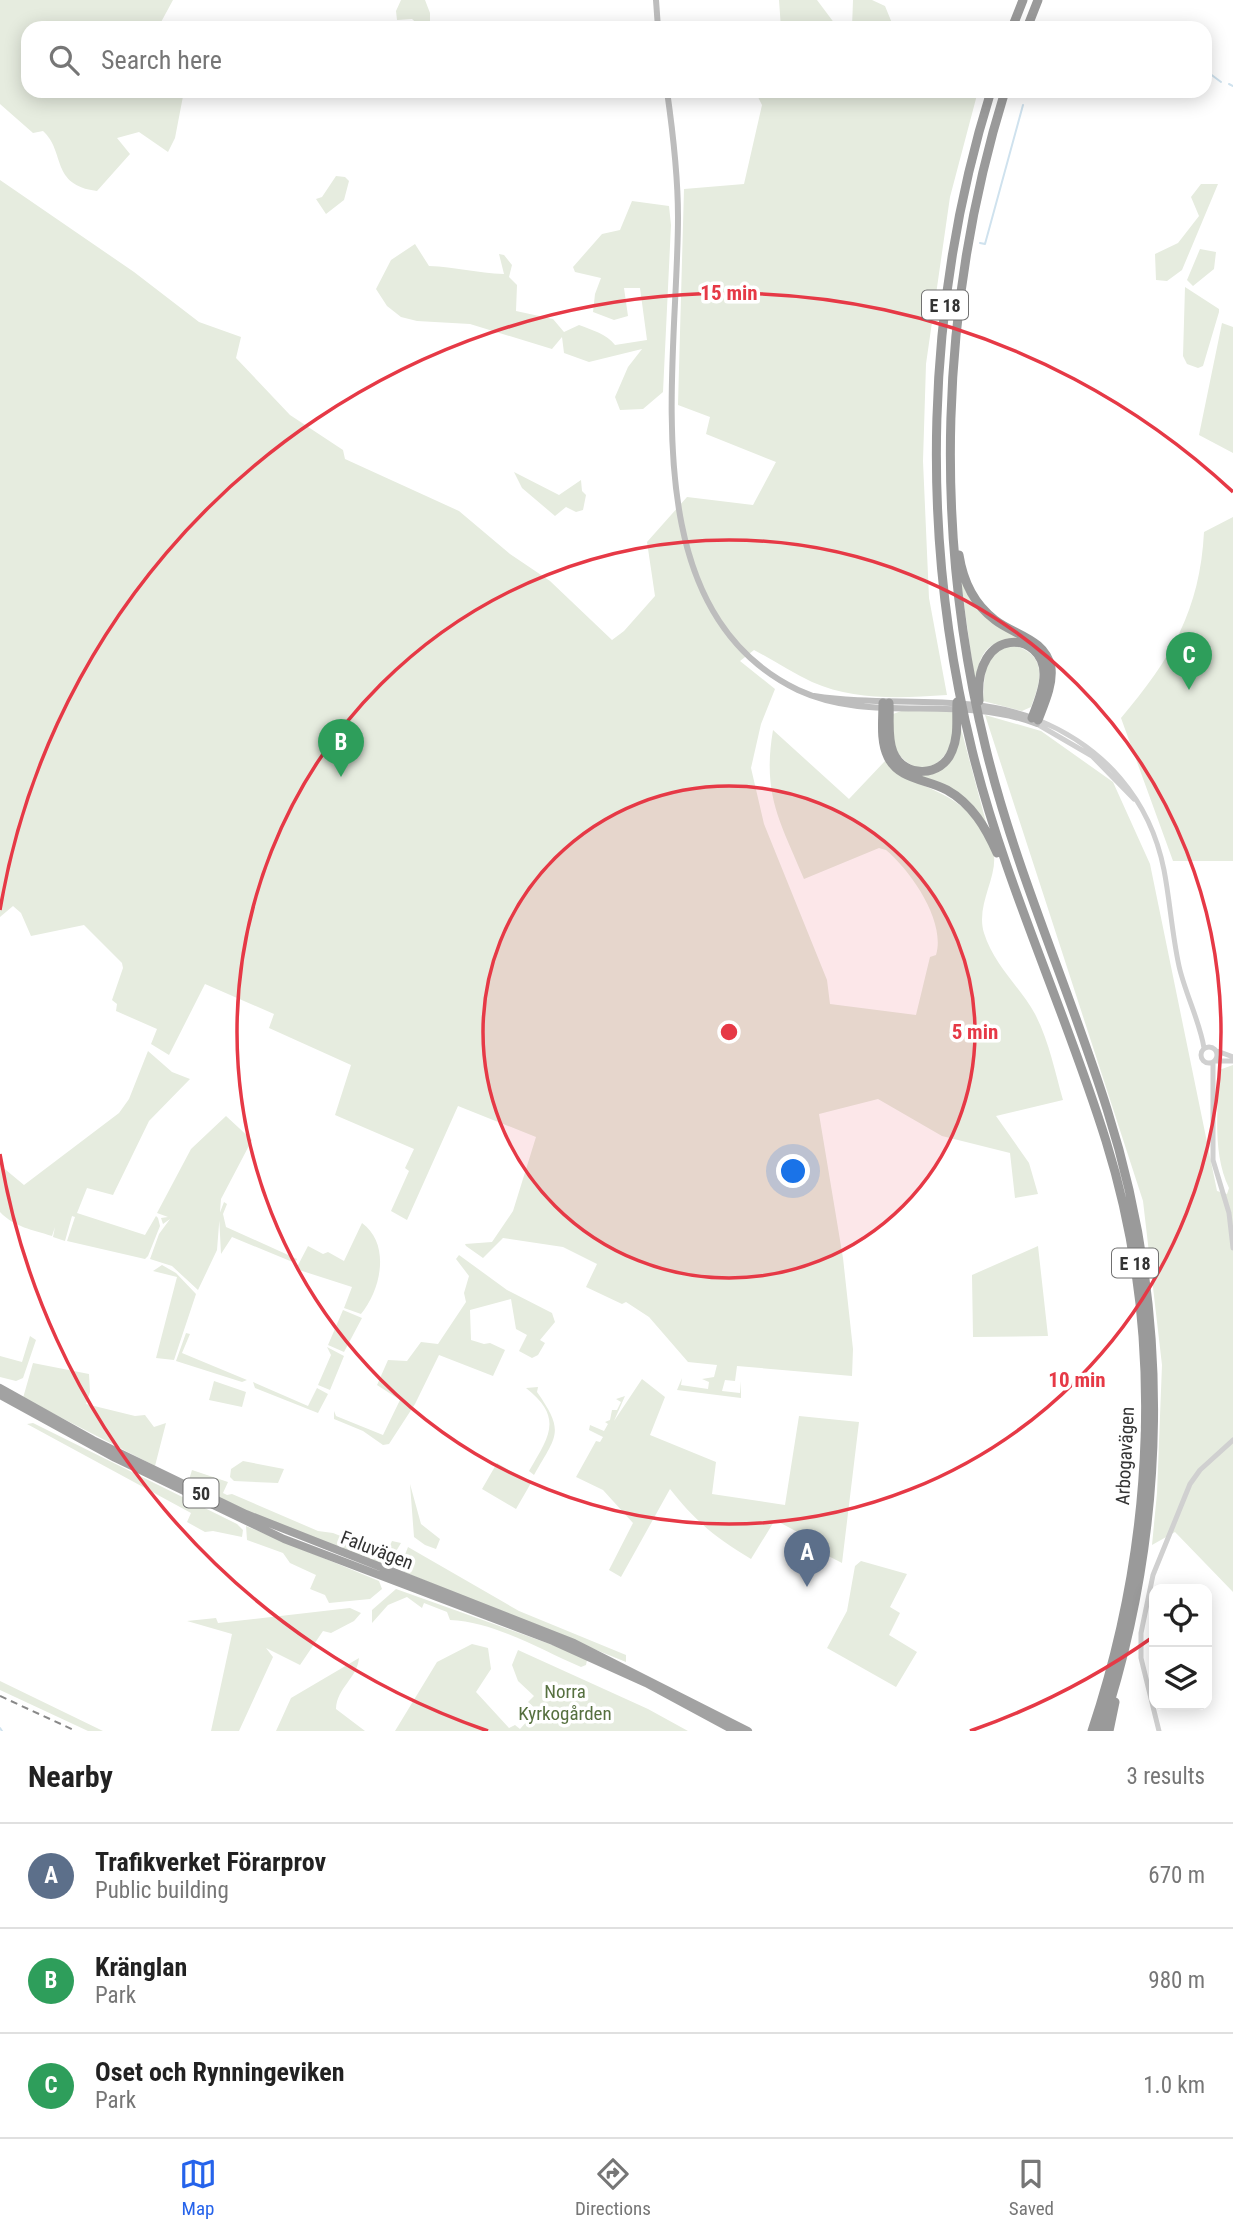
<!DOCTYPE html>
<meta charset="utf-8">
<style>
:root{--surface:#fff;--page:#f6f6f6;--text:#222;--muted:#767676;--line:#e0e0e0;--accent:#2563eb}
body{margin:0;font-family:"Roboto Condensed",sans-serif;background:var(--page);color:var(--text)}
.controls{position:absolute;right:21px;bottom:21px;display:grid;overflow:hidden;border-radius:14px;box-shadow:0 4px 18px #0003}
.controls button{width:63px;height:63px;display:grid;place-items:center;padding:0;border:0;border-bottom:2px solid var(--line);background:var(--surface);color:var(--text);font:35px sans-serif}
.you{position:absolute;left:794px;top:1172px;width:24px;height:24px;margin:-18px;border:5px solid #fff;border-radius:50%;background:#1a73e8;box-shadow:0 0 0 10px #1a73e833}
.badge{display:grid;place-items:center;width:46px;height:46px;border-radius:50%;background:var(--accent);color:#fff;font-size:23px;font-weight:700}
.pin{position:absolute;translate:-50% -58px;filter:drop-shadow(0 2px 4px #0008)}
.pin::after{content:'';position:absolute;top:37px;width:24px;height:21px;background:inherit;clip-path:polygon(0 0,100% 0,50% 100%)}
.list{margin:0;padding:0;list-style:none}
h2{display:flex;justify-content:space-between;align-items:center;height:91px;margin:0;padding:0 28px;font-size:30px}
h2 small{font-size:23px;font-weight:400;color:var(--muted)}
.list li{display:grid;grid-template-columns:46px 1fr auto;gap:21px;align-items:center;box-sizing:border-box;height:105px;padding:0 28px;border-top:2px solid var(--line)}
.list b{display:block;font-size:26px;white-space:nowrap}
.list p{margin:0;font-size:23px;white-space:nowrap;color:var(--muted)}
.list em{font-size:23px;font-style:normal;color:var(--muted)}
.icon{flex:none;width:38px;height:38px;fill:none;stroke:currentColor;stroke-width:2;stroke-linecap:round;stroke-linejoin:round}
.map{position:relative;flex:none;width:1233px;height:1731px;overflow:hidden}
.search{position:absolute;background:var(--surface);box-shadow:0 4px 18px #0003;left:21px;right:21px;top:21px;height:77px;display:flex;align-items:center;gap:18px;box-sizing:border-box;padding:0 24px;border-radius:21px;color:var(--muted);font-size:26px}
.sheet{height:406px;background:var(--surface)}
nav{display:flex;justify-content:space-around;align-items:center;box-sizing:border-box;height:98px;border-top:2px solid var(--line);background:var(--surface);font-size:19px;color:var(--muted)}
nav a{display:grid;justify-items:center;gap:4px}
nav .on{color:var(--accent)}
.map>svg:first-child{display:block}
.green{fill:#e6ecdf}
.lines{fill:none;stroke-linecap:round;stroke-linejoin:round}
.stream{stroke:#cfe2ee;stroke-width:2}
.tertiary{stroke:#d0d0d0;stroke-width:5}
.secondary{stroke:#bdbdbd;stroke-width:6}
.trunk{stroke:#a2a2a2;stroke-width:8}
.motorway{stroke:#9a9a9a;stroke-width:9}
.rail{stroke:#888;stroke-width:2;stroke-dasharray:7 5;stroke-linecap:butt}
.ring{fill:none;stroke:#e63946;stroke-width:3.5}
.labels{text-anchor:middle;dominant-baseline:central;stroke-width:7;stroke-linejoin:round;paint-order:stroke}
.shield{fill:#fff;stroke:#707070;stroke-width:2}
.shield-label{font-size:18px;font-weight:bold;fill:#333}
.street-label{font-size:19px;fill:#333;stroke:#fff}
.park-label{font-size:19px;fill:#56703f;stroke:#fff}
.centre{fill:#e63946;stroke:#fff;stroke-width:3.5}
.ring-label{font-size:21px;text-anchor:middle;font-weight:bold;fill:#e63946;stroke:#fff;stroke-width:7;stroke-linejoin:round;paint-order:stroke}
</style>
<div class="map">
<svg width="1233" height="1731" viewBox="0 0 1233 1731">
<rect width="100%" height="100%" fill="#fff"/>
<path class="green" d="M0,0H173L160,24L171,28H28V91H184L175,138L168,152L139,132L117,138L130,154L97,191C50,185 66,152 43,131L33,133L0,104Z
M401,0H425L430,13V24L422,28L412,19L397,20L396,11Z
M779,0H817L838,28H781Z
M853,0H872L885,6L894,28H852Z
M755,91H978L950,197L926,364L923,461L929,598L947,695C901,698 855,701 812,682C792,673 773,660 754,650L740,661L775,689L761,724L751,768L764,824L827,980L830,1004L916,1015L930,957L936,955C946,922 912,872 886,850L879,848L804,879C780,821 762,795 773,730L849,799L885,761C911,788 948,787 973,818C979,826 990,840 993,850C1000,875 975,904 984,933C994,965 1020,987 1035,1014C1049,1041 1055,1072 1063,1100L996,1116L1029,1163L1038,1194L1015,1198L1010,1153L942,1136L878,1099L819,1114L843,1258L853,1349L852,1376L737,1366L735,1381L725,1380L722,1391L740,1393L741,1381V1398L677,1390L682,1378L681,1385L708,1389L709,1382L702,1379L714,1377L717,1365L688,1362L649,1317L626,1302L622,1304L586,1287L597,1264L563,1247L503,1238L483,1258L466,1246L465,1244L492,1242L513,1211L536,1137L458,1106L407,1220L391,1211L409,1171L405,1168L414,1149L335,1115L351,1065L269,1028L274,1014L205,984L169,1055L151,1044L157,1029L116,1011L117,1004L112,1000L123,968L122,963L84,925L31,936L21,913L13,906L0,917V180L134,272L199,322L241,337L236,358L290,415L343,450L345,459L459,511L510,554L550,581L612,640L624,631L655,596L647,542L687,497L753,505L776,462L706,434L710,417L678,405L684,189L744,184L762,105Z
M336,176L345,177L349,181L344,200L326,214L316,199L322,197Z
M1201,184H1218L1182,270L1167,281L1156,280L1155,254L1178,243L1199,216L1191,197Z
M632,201L669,206L671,225L663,392L643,409L620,410L615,397L628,367L642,349L589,362L564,353L562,337L552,349L470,324L417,321L401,317L387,306L376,289L391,260L415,244L429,266C455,267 477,273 504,274L499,254L504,255L512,265L509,277L517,285L516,311L553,319L564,332L579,325C592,330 607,334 615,345L647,340L640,288H624L628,316L614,320L593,312L595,294L601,278L575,272L573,267L602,234L620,230Z
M1200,249L1216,252L1214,269L1193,286L1187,280Z
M1185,287L1219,309V312L1203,366L1198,368L1187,364L1183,356Z
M1222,323L1233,327V453L1199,435Z
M514,472L559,495L581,480L582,491L586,495L583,510L576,512L566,507L555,516L522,488Z
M1233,517V861H1173L1121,718C1171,659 1200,610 1204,532Z
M960,575L967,591L1027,643C991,636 980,648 975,683Z
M1016,646C1048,657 1041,681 1031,707L1022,711L983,701C985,674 983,648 1016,646Z
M904,710L954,711C954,738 951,765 919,769C891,755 893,744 893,714Z
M985,715L1041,731L1113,782L1150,864L1217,1191L1227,1194L1229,1188C1212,1153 1218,1109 1219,1070L1233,1065V1592L1175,1532L1152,1545L1157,1493L1162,1365L1143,1201Z
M959,721L987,826L972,806L911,774L940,770Z
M148,1051L172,1072L190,1079L149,1121L113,1195L87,1188L77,1213L145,1235L156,1216L158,1218L160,1226L148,1256L145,1259L67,1241L75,1217L72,1216L65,1241L53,1237L55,1227L52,1236C33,1230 14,1227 0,1212V1165L24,1185L119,1113L129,1099Z
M226,1116L252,1140L221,1199L217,1250L198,1290L172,1266L150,1259L159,1234L170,1219L163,1224L161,1218L168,1217L157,1213L191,1149Z
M224,1202L227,1204L223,1214L226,1227L297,1259L295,1263L232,1237L221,1254L219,1215Z
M362,1223C391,1244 381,1290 361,1314L344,1308L352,1287L296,1269L308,1246L323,1254L328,1252L344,1261Z
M1038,1246L1048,1336L973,1337L972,1275Z
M459,1255L507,1290L552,1313L555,1322L540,1340L545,1343L538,1355L532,1358L519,1351L527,1335L516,1329L511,1299L470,1310L471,1340L484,1344L490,1343L505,1350L493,1376L439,1355L415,1404L389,1444L383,1445L363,1431L334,1419V1411L336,1416L383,1435L400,1400L377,1385L388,1360L407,1361L421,1342L438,1344L466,1302L464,1293L469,1276L456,1259Z
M162,1265L176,1273L196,1294L174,1360L156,1358L177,1277L153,1271Z
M343,1310L362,1318L344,1352L328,1345Z
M186,1333L190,1334L182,1353L247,1380L242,1382L176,1361Z
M30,1336L36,1340L23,1378L16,1381L0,1377V1356L22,1362Z
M327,1347L344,1356L330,1390L318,1385L331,1355Z
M33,1363L89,1374L90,1392L86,1404L135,1416L145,1415L154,1427L166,1423L155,1466L23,1398Z
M642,1379L665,1397L650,1435L716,1462L712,1494L785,1505L799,1416L859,1422L842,1563L805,1544V1536L775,1520L751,1559C716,1538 696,1522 670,1489L621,1577L609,1570L633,1523L603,1490L576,1477L596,1441L600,1442L603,1437L589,1430L590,1425L604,1431L608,1424L605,1422L610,1420L612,1410H617L621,1402L616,1399L625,1396L614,1421Z
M214,1381L246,1392L242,1407L209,1400Z
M253,1382L308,1406L317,1388L328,1394L318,1413L255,1388Z
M538,1387L537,1392C565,1432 557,1435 534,1475L529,1471C549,1436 564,1418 526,1388Z
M33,1423L237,1524L243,1530L242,1537L213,1531L205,1532L187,1522L191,1513L27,1424Z
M243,1461L284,1469L278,1483L234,1481L230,1477L231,1469Z
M497,1463L531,1483L516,1509L482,1489Z
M192,1470L228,1482L223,1493L227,1495L232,1494L318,1531L333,1533L386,1554L392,1541L401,1543L389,1563L383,1565L256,1515L188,1483Z
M410,1484L421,1524L440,1539L436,1549L425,1545L414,1537Z
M246,1526L379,1581L382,1589L370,1599L329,1603L325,1595L310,1589L316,1575L290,1563L283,1553L247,1540Z
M408,1547L519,1611L626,1655V1662L404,1572L401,1565Z
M861,1561L907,1574L890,1607L900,1613L889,1635L917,1652L896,1687L827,1648L847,1611L855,1566Z
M396,1589L572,1652L587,1660L586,1665L581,1667C539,1649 495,1622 450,1620L447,1612L424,1603L422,1608L407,1597L388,1605L372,1623V1610Z
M350,1608L361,1613L354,1621L331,1633L323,1631L300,1665L266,1648L273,1657L239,1731H211L232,1634L187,1621L216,1618L218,1623Z
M472,1644L488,1648L491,1669L476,1692L509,1728L515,1725L520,1729L537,1710L528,1702L534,1696L518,1681L512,1665L518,1650L648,1709L688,1731H395L437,1662Z
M359,1658C357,1679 337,1687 336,1709L365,1731H276L291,1698Z
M0,1681L103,1731H88L0,1690Z"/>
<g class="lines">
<path class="stream" d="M1205,70L1221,82
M1229,84L1233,86
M1018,91H1023
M980,243L985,244L1023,105
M0,1728L2,1731"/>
<path class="tertiary" d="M1038,720C1104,747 1150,799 1164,870C1170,901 1172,934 1179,966C1185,993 1200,1022 1204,1048
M1037,724L1092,756L1134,799
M1201 1055a8 8 0 1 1 16 0a8 8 0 1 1-16 0Z
M1217,1051L1233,1057
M1215,1061H1233
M1213,1062V1160L1229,1213L1233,1248
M1159,1731L1141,1658V1633L1153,1575L1190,1484L1200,1470L1233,1440"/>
<path class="secondary" d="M656,0L658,28
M667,91C673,133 678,175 678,217C678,366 630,609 798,690C873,725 957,693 1037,724L1038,720C967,692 888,708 814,696"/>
<path class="trunk" d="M0,1388L93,1440L246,1514L574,1643L748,1731
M0,1395L115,1458L284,1539L553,1641L646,1683L735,1731
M384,1570L396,1560"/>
<path class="motorway" d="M1012,28L1023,0
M1027,28L1038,0
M991,91C925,303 919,534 972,750C1005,884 1065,1009 1106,1141C1166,1333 1155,1542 1092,1731
M1005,91C939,304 933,533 986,749C1016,872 1069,988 1107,1109C1172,1313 1168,1529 1101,1731
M959,555C963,581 974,604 995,620C1014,635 1046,639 1051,668C1053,685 1044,704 1038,720
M979,701C973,624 1045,631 1044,675C1044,689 1037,705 1032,718
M883,703C883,720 880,741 888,757C899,780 927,779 947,790C972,804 986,828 997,853
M889,703C890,718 887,738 893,752C904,779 942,777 952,751C959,735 956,719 957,702
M1109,1731L1115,1702"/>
<path class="rail" d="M0,1696L76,1731"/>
</g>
<circle cx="729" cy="1032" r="246" fill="#e63946" fill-opacity=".12"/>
<g class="ring">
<circle cx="729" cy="1032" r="246"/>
<circle cx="729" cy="1032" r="492"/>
<path d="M1153 1637A739 739 0 0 1 970 1731M488 1731A739 739 0 0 1 0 1154M0 910A739 739 0 0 1 1233 492"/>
</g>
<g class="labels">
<g class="shield">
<rect x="922" y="290.5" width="46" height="29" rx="5"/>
<rect x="1112" y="1248.5" width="46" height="29" rx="5"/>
<rect x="183.5" y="1478.5" width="35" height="29" rx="5"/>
</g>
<g class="shield-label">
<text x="945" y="305">E 18</text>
<text x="1135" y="1263">E 18</text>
<text x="201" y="1493">50</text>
</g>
<g class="street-label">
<text transform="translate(1125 1456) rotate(-87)">Arbogavägen</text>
<text transform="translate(377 1550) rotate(21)">Faluvägen</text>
</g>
<g class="park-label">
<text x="565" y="1691">Norra<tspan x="565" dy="22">Kyrkogården</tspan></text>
</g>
</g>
<circle cx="729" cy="1032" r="10" class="centre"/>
<g class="ring-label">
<text x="729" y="300">15 min</text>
<text x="975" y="1039">5 min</text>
<text x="1077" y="1387">10 min</text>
</g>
</svg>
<div class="controls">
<button><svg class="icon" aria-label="locate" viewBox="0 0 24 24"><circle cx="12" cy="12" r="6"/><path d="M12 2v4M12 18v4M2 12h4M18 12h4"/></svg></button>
<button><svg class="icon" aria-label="layers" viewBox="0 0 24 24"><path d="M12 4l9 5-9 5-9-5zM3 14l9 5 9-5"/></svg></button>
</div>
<div class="you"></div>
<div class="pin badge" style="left:807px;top:1587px;background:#5c6f8a">A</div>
<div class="pin badge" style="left:341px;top:777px;background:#2e9e5b">B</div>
<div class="pin badge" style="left:1189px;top:690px;background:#2e9e5b">C</div>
<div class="search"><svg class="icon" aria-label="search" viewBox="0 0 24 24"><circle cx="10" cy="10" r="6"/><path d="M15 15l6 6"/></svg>Search here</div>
</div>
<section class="sheet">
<h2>Nearby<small>3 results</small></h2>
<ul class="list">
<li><span class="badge" style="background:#5c6f8a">A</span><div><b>Trafikverket Förarprov</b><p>Public building</p></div><em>670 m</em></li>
<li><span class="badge" style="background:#2e9e5b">B</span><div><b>Kränglan</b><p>Park</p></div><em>980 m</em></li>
<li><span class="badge" style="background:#2e9e5b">C</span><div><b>Oset och Rynningeviken</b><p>Park</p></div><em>1.0 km</em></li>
</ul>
</section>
<nav>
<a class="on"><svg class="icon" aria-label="map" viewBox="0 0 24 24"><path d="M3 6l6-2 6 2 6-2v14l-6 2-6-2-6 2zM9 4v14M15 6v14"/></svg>Map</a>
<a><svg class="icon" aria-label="directions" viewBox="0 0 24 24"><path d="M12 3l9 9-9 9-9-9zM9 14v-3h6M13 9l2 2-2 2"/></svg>Directions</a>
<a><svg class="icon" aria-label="saved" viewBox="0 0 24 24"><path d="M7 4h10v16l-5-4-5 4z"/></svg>Saved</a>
</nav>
